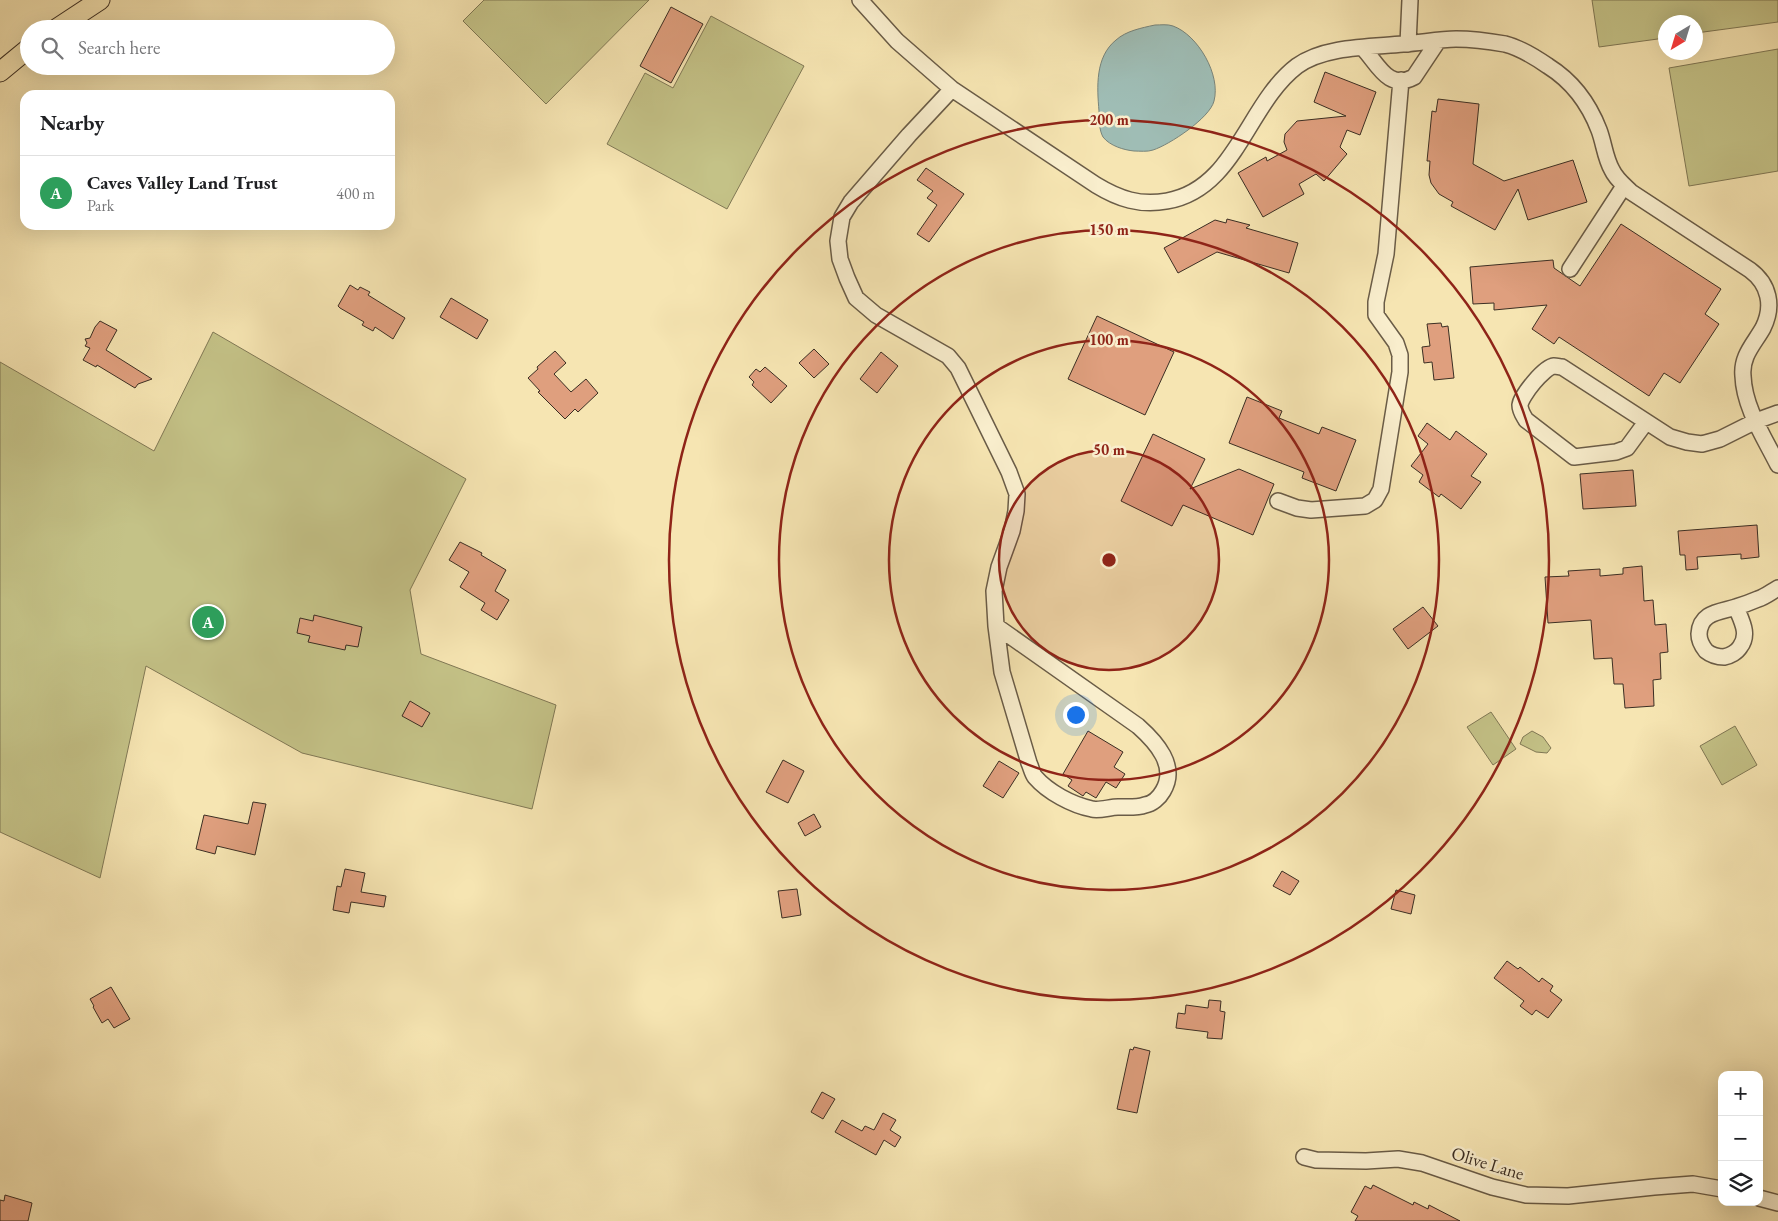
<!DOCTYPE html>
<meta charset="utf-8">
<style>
:root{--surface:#fff;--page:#f6f6f6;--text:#202124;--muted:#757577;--line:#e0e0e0;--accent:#8f2418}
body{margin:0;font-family:"EB Garamond",serif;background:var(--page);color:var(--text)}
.controls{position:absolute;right:15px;bottom:15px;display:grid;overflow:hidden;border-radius:10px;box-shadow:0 5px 20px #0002}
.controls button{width:45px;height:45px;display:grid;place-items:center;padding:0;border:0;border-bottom:1px solid var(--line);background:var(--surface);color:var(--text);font:25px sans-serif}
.compass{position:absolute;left:1658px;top:15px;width:45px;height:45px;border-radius:50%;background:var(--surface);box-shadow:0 5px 20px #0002;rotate:218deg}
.you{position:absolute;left:1075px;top:714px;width:18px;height:18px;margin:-12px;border:4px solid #fff;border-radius:50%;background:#1a73e8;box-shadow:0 0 0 8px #1a73e833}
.badge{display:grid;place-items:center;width:32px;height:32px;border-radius:50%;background:var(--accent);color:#fff;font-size:16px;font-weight:700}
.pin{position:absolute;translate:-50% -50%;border:2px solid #fff;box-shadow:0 1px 5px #0006}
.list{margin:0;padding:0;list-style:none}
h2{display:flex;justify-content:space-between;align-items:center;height:65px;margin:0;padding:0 20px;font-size:21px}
h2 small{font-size:16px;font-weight:400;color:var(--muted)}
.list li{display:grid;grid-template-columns:32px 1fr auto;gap:15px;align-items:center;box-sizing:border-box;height:75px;padding:0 20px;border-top:1px solid var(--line)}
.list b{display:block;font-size:19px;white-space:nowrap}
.list p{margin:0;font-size:16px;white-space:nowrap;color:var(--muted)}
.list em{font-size:16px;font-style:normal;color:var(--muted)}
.icon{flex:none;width:28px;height:28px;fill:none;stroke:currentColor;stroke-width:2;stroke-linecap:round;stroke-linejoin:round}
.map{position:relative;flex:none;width:1778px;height:1221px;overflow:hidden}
.search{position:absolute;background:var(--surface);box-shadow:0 5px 20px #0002;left:20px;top:20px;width:375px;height:55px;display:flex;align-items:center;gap:12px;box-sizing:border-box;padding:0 18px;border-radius:28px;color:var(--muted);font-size:19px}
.panel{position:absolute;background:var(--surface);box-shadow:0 5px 20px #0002;left:20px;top:90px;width:375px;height:140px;border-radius:15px}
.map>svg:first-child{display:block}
.green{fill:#c4c287;stroke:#807855}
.water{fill:#9fbdb5;stroke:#77847b}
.building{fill:#df9f7e;stroke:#3b2e23}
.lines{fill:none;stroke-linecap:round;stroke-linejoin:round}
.minor-casing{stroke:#6a5c47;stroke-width:18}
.major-casing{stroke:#3b2e23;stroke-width:21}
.minor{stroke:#f9eecd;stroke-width:15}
.major{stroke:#f6e5b2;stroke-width:19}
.ring{fill:none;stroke:#8f2418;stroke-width:2.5}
.labels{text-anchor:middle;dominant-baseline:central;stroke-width:5;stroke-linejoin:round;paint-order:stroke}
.street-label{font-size:18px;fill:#3b2e23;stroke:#f9eecd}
.centre{fill:#8f2418;stroke:#f9eecd;stroke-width:2.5}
.ring-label{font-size:15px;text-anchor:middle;font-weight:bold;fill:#8f2418;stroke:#f9eecd;stroke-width:5;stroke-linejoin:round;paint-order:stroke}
</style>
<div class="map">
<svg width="1778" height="1221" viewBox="0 0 1778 1221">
<rect width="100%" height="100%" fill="#f6e5b2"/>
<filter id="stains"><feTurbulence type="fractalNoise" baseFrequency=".004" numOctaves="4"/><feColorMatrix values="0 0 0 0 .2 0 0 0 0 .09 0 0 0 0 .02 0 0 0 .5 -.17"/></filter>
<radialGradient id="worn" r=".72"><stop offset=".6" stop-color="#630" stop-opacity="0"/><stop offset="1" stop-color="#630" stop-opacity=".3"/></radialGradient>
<path class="green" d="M484,0H649L546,104L463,21Z
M1592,0H1778V22L1696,33V22H1666L1665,38L1599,47Z
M711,16L804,66L727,209L607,144L645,73L673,88Z
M1778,49V171L1689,186L1669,68Z
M213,332L466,479L410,590L421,654L556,705L532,809L302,753L146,666L100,878L0,832V362L154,451Z
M1491,712L1516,749L1493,765L1467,727Z
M1735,726L1757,765L1722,785L1700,746Z
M1532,731L1543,737L1551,748L1547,753L1536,752L1520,744L1523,737Z"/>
<path class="water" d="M1155,25C1160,25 1168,24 1173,26C1198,35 1221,75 1214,101C1210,118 1169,145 1153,150C1148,152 1139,151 1134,151C1124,150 1110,146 1103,137C1099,130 1099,119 1099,111C1097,87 1095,57 1116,40C1126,31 1141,28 1155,25Z"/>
<path class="building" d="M671,7L703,24L671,83L640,66Z
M1325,72L1376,92L1360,135L1347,130L1340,147L1347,154L1324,181L1316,174L1299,184L1304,194L1263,217L1238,173L1266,157L1267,161L1287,150L1284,142L1285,134L1297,121L1346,116L1314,102Z
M1438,99L1479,104L1473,164L1504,181L1573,160L1587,202L1528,220L1518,189L1495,230L1451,206L1453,202L1439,194L1431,183L1429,175L1430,161H1427L1432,111L1436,112Z
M926,168L964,194L929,242L917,234L937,205L927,198L933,191L917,180Z
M1227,219L1250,225L1246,228L1298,243L1289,273L1217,252L1178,273L1164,248L1215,220L1226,223Z
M1621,224L1721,289L1705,314L1719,324L1680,383L1664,373L1649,396L1559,337L1554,344L1532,329L1547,305L1494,310V303L1473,304L1470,267L1553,260L1554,268L1580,286Z
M350,285L358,290L360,287L370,292L368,295L405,318L393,339L375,327L373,331L362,325L364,322L340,308L338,306Z
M451,298L488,320L477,339L440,317Z
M1097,316L1174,352L1145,415L1068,379Z
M100,321L117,330L106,350L152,379L138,384L135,388L97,365L96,367L83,360L90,348L85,346L87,343L85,339L90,338L95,327Z
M1441,323L1442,327L1448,326L1454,378L1434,380L1432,362L1424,363L1422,347L1430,346L1427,324Z
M814,349L829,364L814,378L799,363Z
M555,351L566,363L554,374L571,392L586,379L598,393L578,412L575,409L565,419L538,392L540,391L528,378L538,369L537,367Z
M881,352L898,366L877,393L860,379Z
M765,367L787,386L771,403L752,385L754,382L749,377L756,369L760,372Z
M1247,397L1282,411L1279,418L1319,434L1322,427L1356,440L1336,491L1302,478L1304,472L1229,443Z
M1427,423L1450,440L1456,431L1487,454L1471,476L1481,482L1461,509L1441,494L1439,497L1419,482L1423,475L1411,466L1428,444L1418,436Z
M1153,434L1205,459L1190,489L1239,469L1274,484L1253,535L1183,505L1172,526L1121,501Z
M1633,470L1636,506L1583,509L1580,474Z
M1757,525L1759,557L1741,559V554L1697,557L1698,569L1686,570L1685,555H1680L1678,531Z
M460,542L482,553L481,555L506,570L495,591L509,600L497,620L481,610L485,603L460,587L469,572L449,560Z
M1642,566L1644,601L1653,600L1655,625L1666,624L1668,652L1660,653L1661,679L1653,680L1654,706L1625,708L1623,684H1614L1612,658L1594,659L1591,620L1548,623L1545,577L1569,576L1568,571L1600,569V576L1623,574V568Z
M1423,607L1438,626L1408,649L1393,629Z
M314,615L362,627L358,647L346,645L345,650L308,642L310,636L297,633L300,618L313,621Z
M410,701L430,713L422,727L402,716Z
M1088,731L1123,752L1114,767L1125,774L1116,788L1106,782L1096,798L1086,792L1083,796L1068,786L1072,780L1063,774Z
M783,760L804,771L788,803L766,792Z
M999,761L1019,773L1003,798L983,786Z
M253,802L266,804L255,855L217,846L215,854L196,849L204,815L248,824Z
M814,814L821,827L805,836L798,823Z
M345,869L365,873L361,892L386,896L384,907L351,902L349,913L333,910L337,886L341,887Z
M1282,871L1299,881L1290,895L1273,886Z
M797,889L801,915L782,918L778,891Z
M1396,890L1415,895L1411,914L1391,909Z
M1507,961L1518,969L1520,967L1539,982L1542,978L1553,986L1550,991L1562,1000L1548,1018L1536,1010L1532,1015L1520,1006L1524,1001L1494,978Z
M111,987L130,1019L114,1028L108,1019L102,1023L93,1007L94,1006L90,999Z
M1209,1000L1221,1001L1220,1011L1225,1012L1222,1039L1207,1038L1208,1032L1176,1028L1178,1013L1185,1014L1186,1005L1208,1008Z
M1134,1047L1150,1051L1137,1113L1117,1109L1130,1049L1133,1050Z
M822,1092L835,1099L823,1119L811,1112Z
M883,1113L896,1120L890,1130L901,1137L895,1147L884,1140L876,1155L835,1132L842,1120L862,1131L865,1126L874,1130Z
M1373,1185L1413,1205L1414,1202L1428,1209L1429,1205L1460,1221H1355L1358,1216L1351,1212L1365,1186L1371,1189Z
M5,1195L32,1203L28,1221H0V1200L4,1201Z"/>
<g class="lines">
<defs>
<path id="minor" d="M860,0L897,41L952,89L1096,185C1119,199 1140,206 1167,201C1236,189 1247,104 1297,66C1324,46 1371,47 1403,44C1421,43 1438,39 1456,39C1472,39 1488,41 1505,44C1521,48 1535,57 1548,66C1572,81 1589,104 1599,130C1604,143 1605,158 1612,170C1616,179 1624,185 1631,192L1750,270C1769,284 1774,306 1763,328C1754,344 1741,356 1743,376C1744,407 1764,437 1778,465
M1408,44L1410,0
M1363,48C1378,64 1388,91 1414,77L1438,41
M952,89L909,135L851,202L842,217L838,241L840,259L847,278L856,298L876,315L948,356L958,368L1009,472L1017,494L1016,511L1012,531L999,567L994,591L996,626L1138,726C1156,742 1178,766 1163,791C1159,798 1152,804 1145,805C1137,808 1127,807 1118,807C1110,807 1099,811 1092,809C1072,805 1048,792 1035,777C1032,773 1031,767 1029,763L1002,672L996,626
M1570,269L1624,186
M1646,422L1627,448L1616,452L1574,457L1526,420C1523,415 1520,411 1520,405C1521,396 1544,367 1554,366C1557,366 1560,367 1562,367L1670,437L1687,442L1702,444L1720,439L1756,421L1778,413
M1278,501L1297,508L1311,510L1365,506L1375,500L1381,489L1400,372V355L1396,343L1376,315V302L1386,254L1401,80
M1736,607C1741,620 1750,634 1740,647C1737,652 1730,656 1724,657C1718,657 1711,655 1706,651C1702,646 1699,640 1699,634C1700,612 1720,612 1736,607C1743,605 1751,602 1758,599C1765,597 1771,592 1778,588
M1304,1157L1316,1160L1366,1161L1398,1159L1422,1163L1492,1187L1526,1195L1568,1196L1654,1187L1693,1184L1722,1189
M1759,1198L1778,1203"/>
<path id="major" d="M56,29L100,0
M0,72L29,48"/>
</defs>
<use href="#minor" class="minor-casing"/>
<use href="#major" class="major-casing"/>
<use href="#minor" class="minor"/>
<use href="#major" class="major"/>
</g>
<circle cx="1109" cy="560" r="110" fill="#8f2418" fill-opacity=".12"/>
<g class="ring">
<circle cx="1109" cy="560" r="110"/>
<circle cx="1109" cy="560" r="220"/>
<circle cx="1109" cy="560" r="330"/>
<circle cx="1109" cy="560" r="440"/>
</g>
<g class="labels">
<g class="street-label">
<text transform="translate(1488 1163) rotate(17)">Olive Lane</text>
</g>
</g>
<circle cx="1109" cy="560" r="8" class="centre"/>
<g class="ring-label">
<text x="1109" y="125">200 m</text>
<text x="1109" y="235">150 m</text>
<text x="1109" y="345">100 m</text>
<text x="1109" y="455">50 m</text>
</g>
<rect width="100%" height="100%" filter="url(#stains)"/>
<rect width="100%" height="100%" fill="url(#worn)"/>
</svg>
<div class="controls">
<button>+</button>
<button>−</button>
<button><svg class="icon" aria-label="layers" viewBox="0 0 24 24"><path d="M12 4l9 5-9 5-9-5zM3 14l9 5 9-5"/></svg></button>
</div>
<svg class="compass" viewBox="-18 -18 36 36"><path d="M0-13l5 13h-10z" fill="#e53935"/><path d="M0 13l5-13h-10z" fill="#757577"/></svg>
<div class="you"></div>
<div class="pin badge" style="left:208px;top:622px;background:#2e9e5b">A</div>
<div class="search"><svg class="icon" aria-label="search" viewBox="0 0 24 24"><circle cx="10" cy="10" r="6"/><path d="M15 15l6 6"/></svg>Search here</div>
<section class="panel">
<h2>Nearby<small></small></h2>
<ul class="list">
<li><span class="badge" style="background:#2e9e5b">A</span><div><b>Caves Valley Land Trust</b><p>Park</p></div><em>400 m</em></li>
</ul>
</section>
</div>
